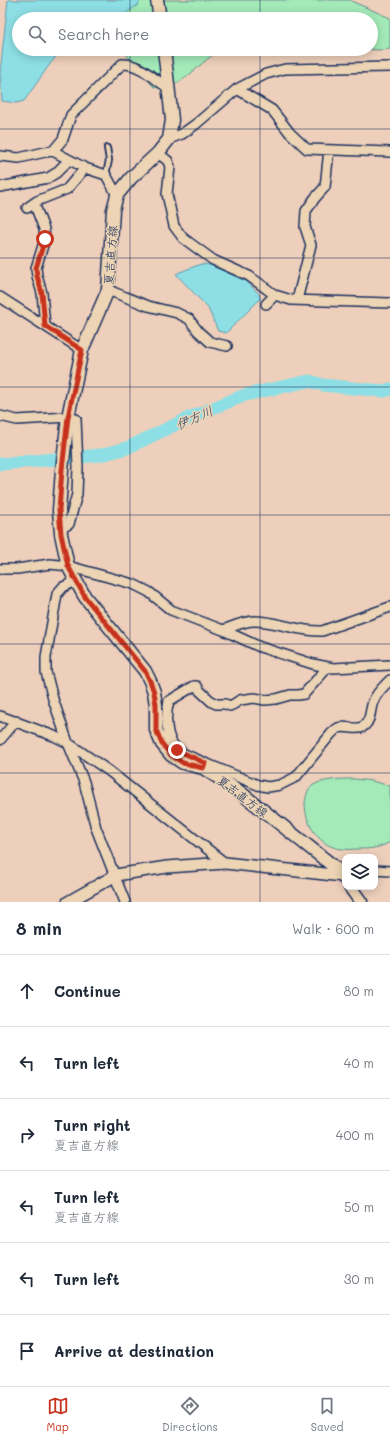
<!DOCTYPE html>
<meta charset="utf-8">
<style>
:root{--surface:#fff;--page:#f6f6f7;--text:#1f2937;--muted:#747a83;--line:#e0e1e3;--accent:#c8321e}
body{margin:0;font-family:Mali,"Klee One",sans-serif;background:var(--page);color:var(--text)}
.controls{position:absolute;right:12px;bottom:12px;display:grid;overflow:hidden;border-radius:8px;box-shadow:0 2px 10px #0003}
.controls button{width:36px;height:36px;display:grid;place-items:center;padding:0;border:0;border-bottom:1px solid var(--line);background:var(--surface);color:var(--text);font:20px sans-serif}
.stop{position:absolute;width:12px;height:12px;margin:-9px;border:3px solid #c8321e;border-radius:50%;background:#fff}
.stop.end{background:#c8321e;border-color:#fff;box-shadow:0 1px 4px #0008}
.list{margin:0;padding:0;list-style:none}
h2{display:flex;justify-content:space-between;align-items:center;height:52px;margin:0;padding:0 16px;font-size:17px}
h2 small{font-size:13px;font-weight:400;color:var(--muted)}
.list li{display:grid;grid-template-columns:26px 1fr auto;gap:12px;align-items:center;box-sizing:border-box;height:72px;padding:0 16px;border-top:1px solid var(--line)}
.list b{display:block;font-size:15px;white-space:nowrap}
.list p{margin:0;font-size:13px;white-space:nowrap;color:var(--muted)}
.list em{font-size:13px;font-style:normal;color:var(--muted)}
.icon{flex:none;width:22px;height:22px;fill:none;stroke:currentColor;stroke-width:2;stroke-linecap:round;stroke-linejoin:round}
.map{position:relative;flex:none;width:390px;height:902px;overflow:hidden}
.search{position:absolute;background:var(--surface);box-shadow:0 2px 10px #0003;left:12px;right:12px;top:12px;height:44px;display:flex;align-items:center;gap:10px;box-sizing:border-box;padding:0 14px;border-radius:22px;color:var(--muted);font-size:15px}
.sheet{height:484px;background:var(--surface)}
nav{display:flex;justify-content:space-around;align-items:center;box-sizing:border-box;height:56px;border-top:1px solid var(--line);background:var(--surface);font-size:11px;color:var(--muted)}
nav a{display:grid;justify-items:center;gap:2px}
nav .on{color:var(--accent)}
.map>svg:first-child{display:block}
.green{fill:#a3eab8;stroke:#5f8c8b}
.water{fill:#8ddfe5;stroke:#5f99af}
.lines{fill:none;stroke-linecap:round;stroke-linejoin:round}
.river{stroke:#8ddfe5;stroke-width:13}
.service-casing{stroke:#1b2f5e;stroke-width:8}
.minor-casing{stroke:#1b2f5e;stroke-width:12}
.tertiary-casing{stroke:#1b2f5e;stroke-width:14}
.secondary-casing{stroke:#1b2f5e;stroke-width:15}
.service{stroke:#ecd4b4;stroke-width:4.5}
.minor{stroke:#ecd4b4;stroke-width:9}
.tertiary{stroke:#ecd4b4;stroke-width:11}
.secondary{stroke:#ecd4b4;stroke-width:12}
.route{stroke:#c8321e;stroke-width:5}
.grid{fill:none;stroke:#1b2f5e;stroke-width:1;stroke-opacity:0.55}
.labels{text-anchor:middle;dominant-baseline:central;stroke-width:3;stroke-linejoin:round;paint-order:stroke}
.street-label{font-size:12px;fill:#1b2f5e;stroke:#ecd4b4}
.water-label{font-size:13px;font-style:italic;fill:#26416c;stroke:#ecd4b4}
</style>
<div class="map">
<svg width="390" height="902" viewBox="0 0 390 902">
<rect width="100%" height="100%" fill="#edcfbb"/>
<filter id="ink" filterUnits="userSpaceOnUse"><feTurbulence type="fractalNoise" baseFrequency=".025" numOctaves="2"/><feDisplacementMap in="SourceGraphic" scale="8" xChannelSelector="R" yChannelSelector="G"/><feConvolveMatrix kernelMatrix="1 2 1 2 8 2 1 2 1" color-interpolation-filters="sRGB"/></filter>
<g filter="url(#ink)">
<path class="green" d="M107,0H349L390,18V49L382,50L353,49H371V19H109Z
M122,49H223C201,58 179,95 154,87Z
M354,779L372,781L390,786V842C380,848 371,849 360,849C354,849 348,850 342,849C319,847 305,824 305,803C306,797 307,789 312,786C321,779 343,779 354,779Z"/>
<path class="water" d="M8,0H140L138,5L117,19H19V49H62L50,64L24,101L16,103L2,101L0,73Z
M201,264L210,265L246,281L259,294L260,299L226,333L218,331L208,308L176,274L180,272Z"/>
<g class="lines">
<path class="river" d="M0,464L101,455L127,448L189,418L245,395L309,381L323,385L372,390L384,391L390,389"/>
<defs>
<path id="service" d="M106,175L109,160L107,148"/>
<path id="minor" d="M237,89L272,110L290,133L307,149L390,152
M169,139L182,134L196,124L237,89L266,74L285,69L390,67
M53,151L63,139L71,115L122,64C140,63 154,80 169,88
M158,153L168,161L170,167L167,194L174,226L183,238L213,260L249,276L275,295L291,300L390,303
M0,156L19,158L45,152L53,151L85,168L106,175L117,195
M0,187L48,178L56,173L69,160
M34,203L44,229L45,239L36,268L37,276L42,293L45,326
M27,208L37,201L67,189L85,168
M108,290L148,306L177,313L189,319L198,331L210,342L227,346
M0,297L82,350
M297,300L311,245L305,227L306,211L315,198L325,187L329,150
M266,304L275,295
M0,416L17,420L68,417L76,419L78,467L77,494L69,524L60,529
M0,569H17L50,564L68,566L133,584L149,592L171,610L223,630L260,647L313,664L333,668L390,665
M76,581L63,587L57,594L46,657V672L53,699L68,743L84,782L96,828L125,902
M223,630C232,627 244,621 254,621C277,621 299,632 322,631L390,607
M0,716L54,736L68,743L109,771L225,863
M0,740L16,721
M205,763C197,759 183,755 177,749C165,739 165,715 169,701L194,686H197L200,691L212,702L216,704H225L230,706L234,704L240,700L254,698L265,700L276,699L290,695H298L304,694L328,667
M203,768L205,763L258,785L268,787L280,785L296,777L331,734C333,732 336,729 338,728C347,725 359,732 365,725C371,720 370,709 373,702C376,693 384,686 390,680
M375,870L390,871"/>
<path id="tertiary" d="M68,902L116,875L167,867L225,863L343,876"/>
<path id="secondary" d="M157,0L160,19
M164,49L172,120L169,139L158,153L131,178L117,195L113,210L108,290L82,350L68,417L62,470L59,510L61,534L68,566L76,581L85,597L145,671L150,681L154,692L156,705V730L162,744L171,755L183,763L203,768L236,789L337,869L345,879
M350,887L361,902"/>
</defs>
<use href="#service" class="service-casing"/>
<use href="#minor" class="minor-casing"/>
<use href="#tertiary" class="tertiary-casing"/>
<use href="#secondary" class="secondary-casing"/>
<use href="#service" class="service"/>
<use href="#minor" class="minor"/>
<use href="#tertiary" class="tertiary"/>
<use href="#secondary" class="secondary"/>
</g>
</g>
<g class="lines" filter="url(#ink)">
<path class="route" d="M45,239L36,268L37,276L42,293L45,326L82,350L68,417L62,470L59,510L61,534L68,566L85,597L145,671L150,681L154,692L156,705V730L162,744L171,755L183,763L203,768L205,763L177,750"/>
</g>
<path class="grid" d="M130,0V19M260,0V19M130,49V902M260,49V902M0,129H390M0,258H390M0,387H390M0,515H390M0,644H390M0,773H390"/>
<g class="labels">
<g class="street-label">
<text transform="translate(110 255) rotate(-86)">夏吉直方線</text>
<text transform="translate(243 796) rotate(37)">夏吉直方線</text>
</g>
<g class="water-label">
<text transform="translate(194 417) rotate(-24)">伊方川</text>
</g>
</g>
</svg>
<div class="controls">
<button><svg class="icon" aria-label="layers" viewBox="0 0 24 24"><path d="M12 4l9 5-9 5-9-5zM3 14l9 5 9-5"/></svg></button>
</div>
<div class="stop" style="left:45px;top:239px"></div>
<div class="stop end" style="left:177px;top:750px"></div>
<div class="search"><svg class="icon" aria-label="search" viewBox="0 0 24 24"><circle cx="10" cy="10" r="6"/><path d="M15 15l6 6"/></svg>Search here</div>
</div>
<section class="sheet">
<h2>8 min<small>Walk · 600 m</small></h2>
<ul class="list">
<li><svg class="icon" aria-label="ahead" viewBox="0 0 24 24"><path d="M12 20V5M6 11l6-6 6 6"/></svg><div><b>Continue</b></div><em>80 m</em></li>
<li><svg class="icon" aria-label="left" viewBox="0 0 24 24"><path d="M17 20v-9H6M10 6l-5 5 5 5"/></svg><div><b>Turn left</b></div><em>40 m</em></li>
<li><svg class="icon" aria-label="right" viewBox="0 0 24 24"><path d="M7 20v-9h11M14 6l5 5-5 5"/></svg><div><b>Turn right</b><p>夏吉直方線</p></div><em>400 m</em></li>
<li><svg class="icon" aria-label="left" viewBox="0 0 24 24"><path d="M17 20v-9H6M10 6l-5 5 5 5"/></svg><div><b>Turn left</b><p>夏吉直方線</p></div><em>50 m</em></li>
<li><svg class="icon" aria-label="left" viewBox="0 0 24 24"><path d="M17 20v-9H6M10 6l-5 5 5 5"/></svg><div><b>Turn left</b></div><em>30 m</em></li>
<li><svg class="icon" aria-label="arrive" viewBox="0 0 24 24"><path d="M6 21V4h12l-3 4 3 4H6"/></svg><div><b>Arrive at destination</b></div></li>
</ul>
</section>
<nav>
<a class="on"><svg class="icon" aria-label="map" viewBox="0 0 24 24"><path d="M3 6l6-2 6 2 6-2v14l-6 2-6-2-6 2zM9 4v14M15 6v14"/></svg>Map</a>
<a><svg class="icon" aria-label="directions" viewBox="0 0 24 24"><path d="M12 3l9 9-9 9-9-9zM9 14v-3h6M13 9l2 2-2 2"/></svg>Directions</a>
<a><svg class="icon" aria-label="saved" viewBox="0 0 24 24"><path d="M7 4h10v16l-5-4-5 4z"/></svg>Saved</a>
</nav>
